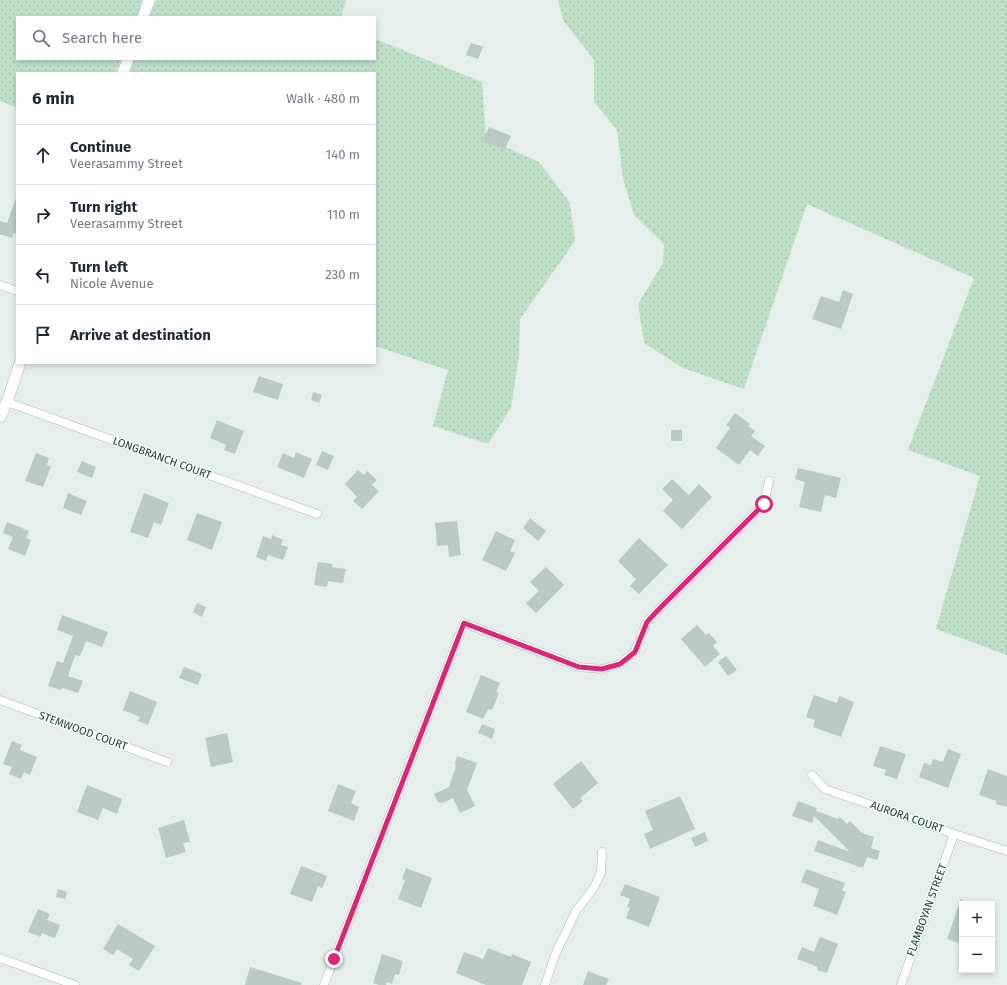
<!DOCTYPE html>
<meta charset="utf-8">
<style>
:root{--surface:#fff;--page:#f2f2f3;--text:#1f2937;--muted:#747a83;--line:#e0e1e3}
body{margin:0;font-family:"Fira Sans",sans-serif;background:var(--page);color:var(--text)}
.controls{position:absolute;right:12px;bottom:12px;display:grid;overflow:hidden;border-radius:0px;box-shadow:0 2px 6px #0003}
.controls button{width:36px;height:36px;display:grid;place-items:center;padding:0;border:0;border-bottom:1px solid var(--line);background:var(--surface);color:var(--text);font:20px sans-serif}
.stop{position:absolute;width:12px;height:12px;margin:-9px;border:3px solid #db2777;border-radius:50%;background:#fff}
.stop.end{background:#db2777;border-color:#fff;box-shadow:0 1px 4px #0008}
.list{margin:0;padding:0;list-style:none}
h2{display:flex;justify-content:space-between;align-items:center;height:52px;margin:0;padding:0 16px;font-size:17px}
h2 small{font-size:13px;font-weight:400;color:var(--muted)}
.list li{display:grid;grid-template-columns:26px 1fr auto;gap:12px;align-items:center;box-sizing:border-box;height:60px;padding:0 16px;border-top:1px solid var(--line)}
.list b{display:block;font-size:15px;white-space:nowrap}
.list p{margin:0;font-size:13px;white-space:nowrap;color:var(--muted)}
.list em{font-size:13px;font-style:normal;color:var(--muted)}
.icon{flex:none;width:22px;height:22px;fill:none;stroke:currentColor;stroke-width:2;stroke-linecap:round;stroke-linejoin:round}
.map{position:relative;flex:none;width:1007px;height:985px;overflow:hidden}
.search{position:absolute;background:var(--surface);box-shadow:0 2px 6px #0003;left:16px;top:16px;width:360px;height:44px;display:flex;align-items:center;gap:10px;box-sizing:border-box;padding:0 14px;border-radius:0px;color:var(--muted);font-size:15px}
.panel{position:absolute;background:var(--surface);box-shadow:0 2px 6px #0003;left:16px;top:72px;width:360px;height:292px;border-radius:0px}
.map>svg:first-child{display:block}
.grass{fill:url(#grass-dots)}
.building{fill:#bbcac4}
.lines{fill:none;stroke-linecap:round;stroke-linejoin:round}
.street-casing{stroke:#a8b8b2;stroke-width:9}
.secondary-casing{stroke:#a4bbb3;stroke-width:12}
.street{stroke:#fff;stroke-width:8}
.secondary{stroke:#fff;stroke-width:11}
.route{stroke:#db2777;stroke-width:5}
.labels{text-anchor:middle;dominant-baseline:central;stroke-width:3;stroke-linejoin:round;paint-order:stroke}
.street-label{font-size:11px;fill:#24423a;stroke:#f7fbf9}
</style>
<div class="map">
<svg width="1007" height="985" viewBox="0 0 1007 985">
<defs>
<pattern id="grass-dots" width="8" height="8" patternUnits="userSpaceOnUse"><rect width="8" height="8" fill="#bfe0c8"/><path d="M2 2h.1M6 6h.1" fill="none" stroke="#a4c1ad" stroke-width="1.8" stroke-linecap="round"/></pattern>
</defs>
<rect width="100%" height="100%" fill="#e6efeb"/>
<path class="grass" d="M0,0H143L137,17H17V59H121L116,73H17V108L0,101Z
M156,0H346L341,17H149Z
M558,0H1007V655L936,629L980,476L908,450L974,278L807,204L744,389L683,368L644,343L638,304L663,263L664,244L634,215L623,178L617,130L594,102V60L563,20Z
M375,39L482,82L486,138L539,162L570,203L575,241L520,319L519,355L511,408L488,444L433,426L448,370L375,346V73H129L134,59H375Z"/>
<path class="building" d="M471,43L483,47L478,59L466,55Z
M489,127L511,136L505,149L483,141Z
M16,198H17V234L14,233L12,238L0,234V221L7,223Z
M843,290L853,294L841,329L812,319L821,296L839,302Z
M259,376L283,384L278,400L253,392Z
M313,392L322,395L319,403L311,400Z
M735,413L750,424L748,426L755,431L751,436L765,446L758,456L750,450L739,465L716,448L730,428L726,425Z
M217,420L244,431L235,454L224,450L226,445L210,438Z
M671,430H682V441H671Z
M322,451L334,456L328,470L316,465Z
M296,452L312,459L304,478L277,467L283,453L294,458Z
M36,453L49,458L47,465L51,467L43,487L25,481Z
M82,461L96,467L92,478L77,472Z
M798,468L841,478L836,498L825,495L821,512L799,507L805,482L795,479Z
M358,470L364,475L367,471L377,480L372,485L379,491L362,509L353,501L357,497L345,484Z
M672,479L689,495L699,484L712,497L682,529L663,511L673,500L662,489Z
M68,493L87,501L81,515L63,508Z
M144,493L169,503L161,525L154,522L148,538L130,532Z
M197,513L222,522L212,550L187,540Z
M530,518L546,531L538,541L523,528Z
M457,521L461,555L449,557L448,545L437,546L435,523Z
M7,522L29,531L26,538L31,540L25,556L8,549L13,537L3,533Z
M496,531L515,540L510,551L515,553L506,571L482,560Z
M272,535L283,540L281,545L288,547L283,560L268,555L266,561L256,557L263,536L271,539Z
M639,538L668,565L639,594L630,586L636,579L618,561Z
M318,562L333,564L332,567L346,569L343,583L328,581L327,587L314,585Z
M546,567L564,585L536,613L526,603L539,591L530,582Z
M197,603L206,607L202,617L193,612Z
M62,615L108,632L102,647L86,641L80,656L75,655L68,676L83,681L78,693L62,688L61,690L48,686L57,661L63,663L73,636L57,630Z
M697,625L706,635L709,633L717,642L713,646L720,654L705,667L681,639Z
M726,656L737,670L728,676L718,662Z
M184,667L202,674L198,685L179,678Z
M481,675L500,683L496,692L499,693L492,710L488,709L483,719L466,712Z
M130,691L157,702L148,725L138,721L140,717L123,710Z
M814,695L837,703L839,696L854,702L841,737L813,727L815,720L806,717Z
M482,724L495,729L492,739L478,733Z
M227,733L233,762L211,767L205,738Z
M12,741L22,745L20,750L37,757L30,775L24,772L21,779L9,774L12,767L3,764Z
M880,746L906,754L897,779L884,775L886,770L873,766Z
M948,749L961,754L948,788L919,777L924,763L931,765L933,759L943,762Z
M457,756L477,763L467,790L475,806L460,813L453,798L443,803L438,802L434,794L449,787L456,766L455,763Z
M581,761L598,783L580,798L583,801L573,809L553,784Z
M988,769L1007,776V807L996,804L997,801L979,795Z
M338,784L356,791L351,803L359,807L354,821L328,811Z
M87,785L122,799L117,814L103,808L98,820L77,812Z
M680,796L695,829L650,849L644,834L653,830L645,811Z
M798,801L817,808L816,811L838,819L840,817L847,824L850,821L862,833L874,837L871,848L880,851L877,860L867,857L863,868L814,851L818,840L850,852L814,816L812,823L792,816Z
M184,820L190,842L183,843L186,852L166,858L158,828Z
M705,832L708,841L695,847L691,838Z
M301,866L327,876L322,888L318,886L312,902L290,894Z
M406,868L432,878L421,908L398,899L405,880L402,879Z
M806,869L845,883L842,890L846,892L837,915L813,906L819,889L801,882Z
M625,884L660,897L649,927L626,918L630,908L627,907L630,899L620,895Z
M58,889L67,892L65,899L56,897Z
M961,899H962V944L947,939Z
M38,909L50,914L47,920L60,925L55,938L42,933L40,937L28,932Z
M118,924L155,946L139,971L129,965L133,959L117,949L113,955L103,949Z
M820,937L838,944L827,973L817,970L818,967L797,959L802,947L814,952Z
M488,948L511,957L512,954L531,962L522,985H486L456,973L464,952L483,959Z
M382,954L403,961L399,975L395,974L392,984L387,982L386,985H379L373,983Z
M250,967L302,983L301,985H245Z
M588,971L609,979L606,985H583Z"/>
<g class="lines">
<defs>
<path id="street" d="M0,285L17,291
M7,402L317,514
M0,700L167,762
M812,775L825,789L912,819L954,834L1007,851
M0,958L75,985
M324,985L464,623L579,667L602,669L620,664L635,651L647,622L660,608L764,504L769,481
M545,985L555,955L576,911L593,889L601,873L602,852
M901,985L954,834"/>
<path id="secondary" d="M143,17L149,0
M123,73L128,59
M0,417L7,402L20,363"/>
</defs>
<use href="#street" class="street-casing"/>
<use href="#secondary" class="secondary-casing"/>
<use href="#street" class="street"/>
<use href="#secondary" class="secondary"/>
</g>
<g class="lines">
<path class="route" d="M334,959L464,623L579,667L602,669L620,664L635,652L647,622L660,608L764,504"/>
</g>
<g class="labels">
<g class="street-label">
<text transform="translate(162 458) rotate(20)">LONGBRANCH COURT</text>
<text transform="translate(83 731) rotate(20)">STEMWOOD COURT</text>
<text transform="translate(907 817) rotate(19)">AURORA COURT</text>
<text transform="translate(927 910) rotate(-70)">FLAMBOYAN STREET</text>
</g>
</g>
</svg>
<div class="controls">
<button>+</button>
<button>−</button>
</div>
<div class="stop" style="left:764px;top:504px"></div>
<div class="stop end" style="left:334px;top:959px"></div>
<div class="search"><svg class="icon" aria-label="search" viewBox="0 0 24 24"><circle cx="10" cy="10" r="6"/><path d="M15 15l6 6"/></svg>Search here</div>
<section class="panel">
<h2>6 min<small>Walk · 480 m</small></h2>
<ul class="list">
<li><svg class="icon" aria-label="ahead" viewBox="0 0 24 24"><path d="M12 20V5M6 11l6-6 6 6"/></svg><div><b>Continue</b><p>Veerasammy Street</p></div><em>140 m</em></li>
<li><svg class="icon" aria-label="right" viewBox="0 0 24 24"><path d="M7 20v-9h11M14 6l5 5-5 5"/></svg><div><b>Turn right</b><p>Veerasammy Street</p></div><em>110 m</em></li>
<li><svg class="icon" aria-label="left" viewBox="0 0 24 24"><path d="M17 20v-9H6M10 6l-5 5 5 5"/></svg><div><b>Turn left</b><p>Nicole Avenue</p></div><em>230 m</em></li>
<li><svg class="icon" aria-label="arrive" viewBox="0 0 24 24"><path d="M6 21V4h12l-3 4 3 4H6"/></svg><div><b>Arrive at destination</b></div></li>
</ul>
</section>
</div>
